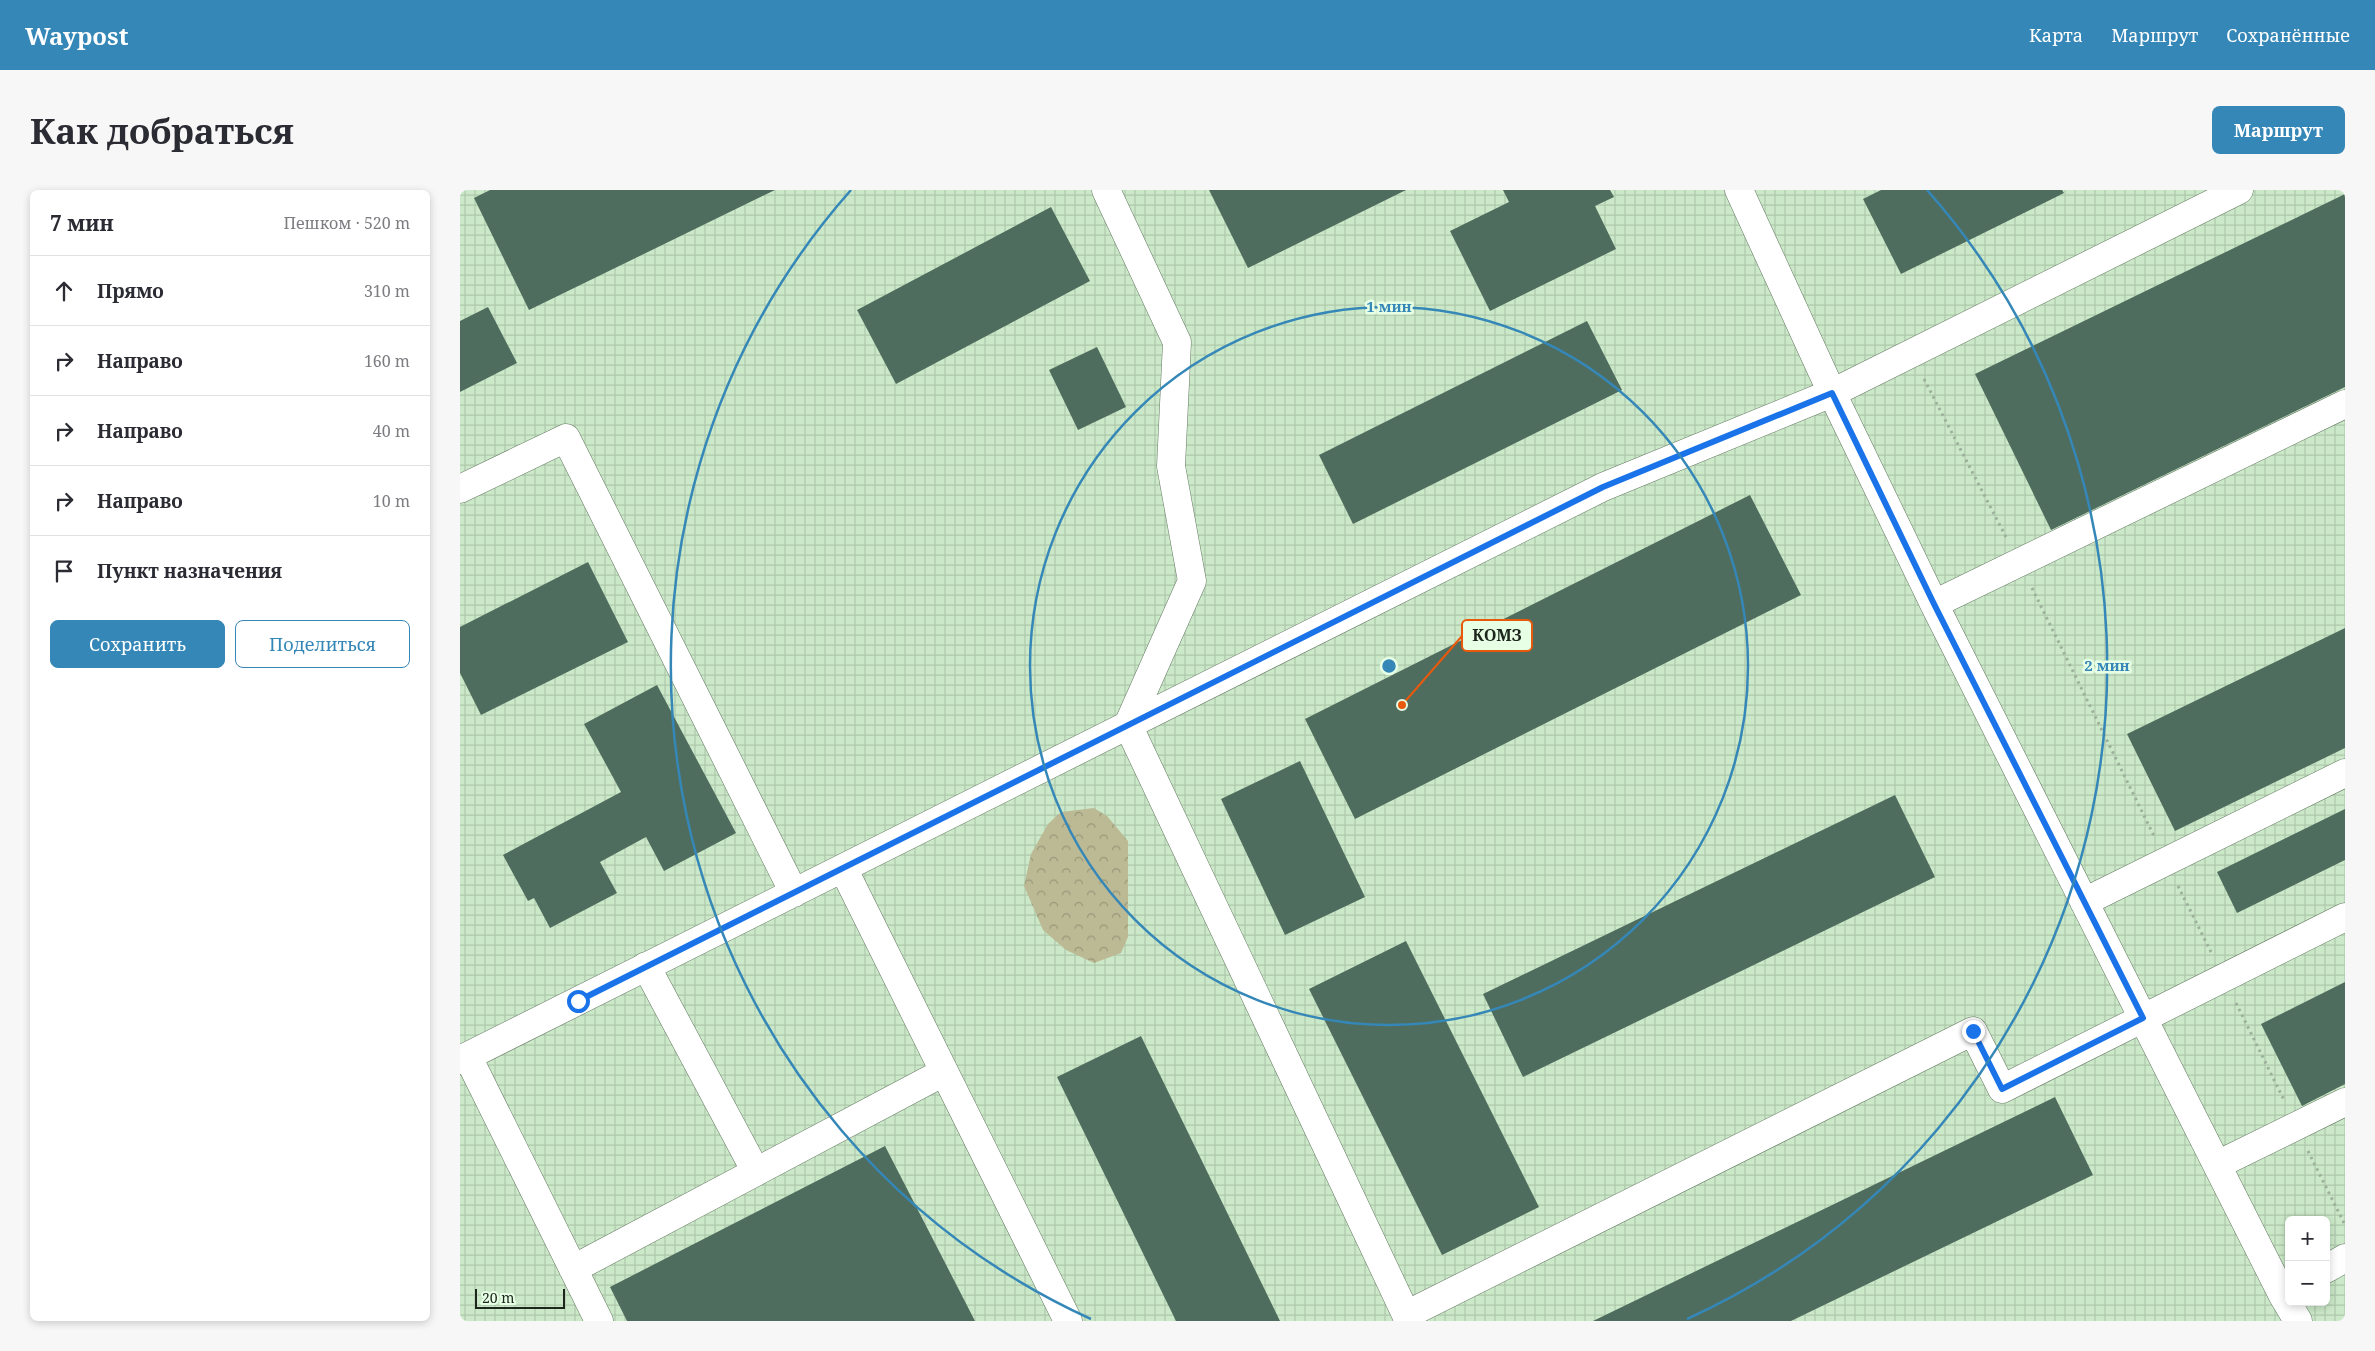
<!DOCTYPE html>
<html lang="ru">
<meta charset="utf-8">
<style>
:root{--surface:#fff;--page:#f7f7f7;--text:#2b2b33;--muted:#7c7c81;--line:#e1e1e2;--accent:#3587b8}
body{margin:0;font-family:"Noto Serif",serif;background:var(--page);color:var(--text)}
.controls{position:absolute;right:15px;bottom:15px;display:grid;overflow:hidden;border-radius:8px;box-shadow:0 2px 8px #0003}
.controls button{width:45px;height:45px;display:grid;place-items:center;padding:0;border:0;border-bottom:1px solid var(--line);background:var(--surface);color:var(--text);font:25px sans-serif}
.scale{position:absolute;left:15px;bottom:12px;width:90px;box-sizing:border-box;padding-left:5px;border:2px solid #1d261c;border-top:0;font-size:14px;line-height:18px;white-space:nowrap;color:#1d261c;-webkit-text-stroke:4px #e6ffe5;paint-order:stroke}
.stop{position:absolute;width:15px;height:15px;margin:-11px;border:4px solid #1a73e8;border-radius:50%;background:#fff}
.stop.end{background:#1a73e8;border-color:#fff;box-shadow:0 1px 5px #0008}
.list{margin:0;padding:0;list-style:none}
h2{display:flex;justify-content:space-between;align-items:center;height:65px;margin:0;padding:0 20px;font-size:21px}
h2 small{font-size:16px;font-weight:400;color:var(--muted)}
.list li{display:grid;grid-template-columns:32px 1fr auto;gap:15px;align-items:center;box-sizing:border-box;height:70px;padding:0 20px;border-top:1px solid var(--line)}
.list b{display:block;font-size:19px;white-space:nowrap}
.list em{font-size:16px;font-style:normal;color:var(--muted)}
.actions{display:flex;gap:10px;padding:15px 20px}
.actions a{flex:1;padding:11px 0;border:1px solid var(--accent);border-radius:8px;text-align:center;font-size:18px;color:var(--accent)}
.actions .main{background:var(--accent);color:#fff}
.icon{flex:none;width:28px;height:28px;fill:none;stroke:currentColor;stroke-width:2;stroke-linecap:round;stroke-linejoin:round}
.map{position:relative;flex:none;width:1885px;height:1131px;overflow:hidden;border-radius:8px}
header{display:flex;align-items:center;gap:30px;box-sizing:border-box;height:70px;padding:0 25px;background:var(--accent);color:#fff}
header strong{font-size:24px}
nav{display:flex;gap:28px;margin-inline-start:auto;font-size:18px}
.intro{display:flex;align-items:center;justify-content:space-between;box-sizing:border-box;height:120px;padding:0 30px}
h1{margin:0;font-size:35px}
.button{padding:12px 22px;border-radius:8px;background:var(--accent);color:#fff;font-size:18px;font-weight:700}
main{display:flex;gap:30px;padding:0 30px}
aside{flex:1;background:var(--surface);border-radius:8px;box-shadow:0 2px 8px #0003}
.map>svg:first-child{display:block}
.industrial{fill:url(#industrial-grid);fill-rule:evenodd}
.forest{fill:url(#forest-crowns)}
.building{fill:#4f6d5e}
.lines{fill:none;stroke-linecap:round;stroke-linejoin:round}
.minor-casing{stroke:#647962;stroke-width:29}
.path{stroke:#9cb09b;stroke-width:3;stroke-dasharray:2.5 4;stroke-linecap:butt}
.minor{stroke:#fff;stroke-width:28}
.route{stroke:#1a73e8;stroke-width:6}
.ring{fill:none;stroke:#3587b8;stroke-width:2.5}
.centre{fill:#3587b8;stroke:#e6ffe5;stroke-width:2.5}
.ring-label{font-size:15px;text-anchor:middle;font-weight:bold;fill:#3587b8;stroke:#e6ffe5;stroke-width:5;stroke-linejoin:round;paint-order:stroke}
.leader{fill:none;stroke:#e8590c;stroke-width:2}
.callout-dot{fill:#e8590c;stroke:#e6ffe5;stroke-width:2}
.callout{fill:#e6ffe5;stroke:#e8590c;stroke-width:2}
.callout-label{font-size:16px;text-anchor:middle;font-weight:bold;fill:#1d261c}
</style>
<header>
<strong>Waypost</strong>
<nav><a>Карта</a><a>Маршрут</a><a>Сохранённые</a></nav>
</header>
<div class="intro"><h1>Как добраться</h1><a class="button">Маршрут</a></div>
<main>
<aside>
<h2>7 мин<small>Пешком · 520 m</small></h2>
<ul class="list">
<li><svg class="icon" aria-label="ahead" viewBox="0 0 24 24"><path d="M12 20V5M6 11l6-6 6 6"/></svg><div><b>Прямо</b></div><em>310 m</em></li>
<li><svg class="icon" aria-label="right" viewBox="0 0 24 24"><path d="M7 20v-9h11M14 6l5 5-5 5"/></svg><div><b>Направо</b></div><em>160 m</em></li>
<li><svg class="icon" aria-label="right" viewBox="0 0 24 24"><path d="M7 20v-9h11M14 6l5 5-5 5"/></svg><div><b>Направо</b></div><em>40 m</em></li>
<li><svg class="icon" aria-label="right" viewBox="0 0 24 24"><path d="M7 20v-9h11M14 6l5 5-5 5"/></svg><div><b>Направо</b></div><em>10 m</em></li>
<li><svg class="icon" aria-label="arrive" viewBox="0 0 24 24"><path d="M6 21V4h12l-3 4 3 4H6"/></svg><div><b>Пункт назначения</b></div></li>
</ul>
<div class="actions"><a class="main">Сохранить</a><a>Поделиться</a></div>
</aside>
<div class="map">
<svg width="1885" height="1131" viewBox="0 0 1885 1131">
<defs>
<pattern id="industrial-grid" width="8" height="8" patternUnits="userSpaceOnUse" patternTransform="scale(1.25)"><rect width="8" height="8" fill="#cbe9c8"/><path d="M0 4h8M4 0v8" fill="none" stroke="#aec8ab"/></pattern>
<pattern id="forest-crowns" width="20" height="18" patternUnits="userSpaceOnUse" patternTransform="scale(1.25)"><rect width="20" height="18" fill="#bcba95"/><path d="M2 6a3 3 0 1 1 6 0M12 15a3 3 0 1 1 6 0" fill="none" stroke="#989779"/></pattern>
</defs>
<rect width="100%" height="100%" fill="#d9f2d7"/>
<path class="industrial" d="M0,0H1885V1131H0ZM1829,1030H1866V1112H1829Z"/>
<path class="forest" d="M634,618L647,626L668,651V747L661,763L634,773L606,760L583,740L564,696L571,664L588,634L601,622Z"/>
<path class="building" d="M30,0H315L69,120L14,8Z
M749,0H946L788,78Z
M1043,0H1150L1154,7L1135,16L1156,59L1030,121L990,41L1049,12Z
M1421,0H1602L1604,3L1441,84L1403,9Z
M1885,4V197L1591,340L1515,184Z
M591,17L630,91L436,194L397,120Z
M28,117L57,173L0,202V131Z
M1127,131L1162,200L893,334L859,265Z
M637,157L666,217L618,240L589,180Z
M1290,305L1341,405L895,629L845,529Z
M128,372L168,452L21,525L0,483V437Z
M1885,438V558L1715,641L1667,544Z
M197,495L276,643L204,681L186,647L140,672L157,703L90,738L74,708L68,711L43,665L161,602L124,534Z
M840,571L905,707L825,745L761,609Z
M1435,605L1475,687L1063,887L1023,804Z
M1885,619V670L1777,723L1757,682Z
M946,751L1079,1017L982,1065L849,799Z
M1885,792V894L1842,916L1801,834Z
M681,846L820,1131H716L597,887Z
M1595,907L1633,985L1331,1131H1133Z
M425,956L515,1131H167L150,1097Z"/>
<g class="lines">
<defs>
<path id="minor" d="M646,0L717,152L711,276L732,391L668,535L949,1131
M1279,0L1372,203L1474,414L1822,1104L1838,1131
M0,299L106,248L334,703
M1474,414L1885,214
M383,678L608,1131
M1624,712L1885,583
M186,776L296,982
M8,867L139,1131
M0,870L1143,297L1372,203L1779,0
M1757,975L1885,912
M113,1079L484,882
M1866,1079L1885,1068
M946,1125L1513,841L1542,899L1885,727"/>
</defs>
<use href="#minor" class="minor-casing"/>
<path class="path" d="M1464,189L1546,347
M1572,398L1694,646
M1718,696L1751,762
M1776,813L1824,910
M1848,961L1885,1035"/>
<use href="#minor" class="minor"/>
</g>
<g class="lines">
<path class="route" d="M118,811L1143,297L1372,203L1474,414L1683,828L1542,899L1513,841"/>
</g>
<g class="ring">
<circle cx="929" cy="476" r="359"/>
<path d="M631 1129A718 718 0 0 1 391 0M1467 0A718 718 0 0 1 1227 1129"/>
</g>
<circle cx="929" cy="476" r="8" class="centre"/>
<g class="ring-label">
<text x="929" y="122">1 мин</text>
<text x="1647" y="481">2 мин</text>
</g>
<path class="leader" d="M942 515L1002 446"/>
<circle class="callout-dot" cx="942" cy="515" r="5"/>
<rect class="callout" x="1002" y="430" width="70" height="31" rx="5"/>
<g class="callout-label">
<text x="1037" y="451">КОМЗ</text>
</g>
</svg>
<div class="controls">
<button>+</button>
<button>−</button>
</div>
<div class="scale">20 m</div>
<div class="stop" style="left:118px;top:811px"></div>
<div class="stop end" style="left:1513px;top:841px"></div>
</div>
</main>
